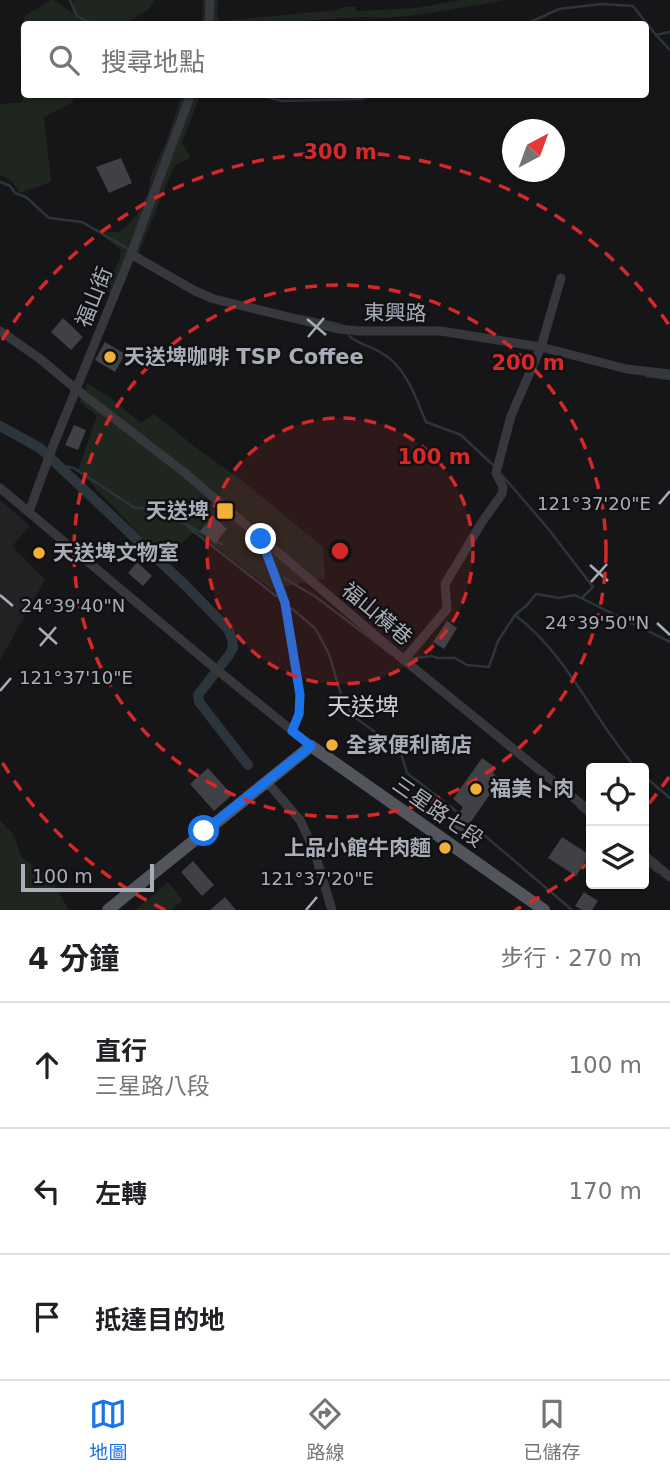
<!DOCTYPE html>
<html lang="zh-TW">
<meta charset="utf-8">
<style>
:root{--surface:#fff;--page:#f2f2f2;--text:#202124;--muted:#757577;--line:#e0e0e0;--accent:#1a73e8}
body{margin:0;font-family:"DejaVu Sans","Noto Sans TC",sans-serif;background:var(--page);color:var(--text)}
.controls{position:absolute;right:21px;bottom:21px;display:grid;overflow:hidden;border-radius:7px;box-shadow:0 2px 5px #0004}
.controls button{width:63px;height:63px;display:grid;place-items:center;padding:0;border:0;border-bottom:2px solid var(--line);background:var(--surface);color:var(--text);font:35px sans-serif}
.compass{position:absolute;left:502px;top:119px;width:63px;height:63px;border-radius:50%;background:var(--surface);box-shadow:0 2px 5px #0004;rotate:41deg}
.scale{position:absolute;left:21px;bottom:18px;width:133px;box-sizing:border-box;padding-left:7px;border:4px solid #a8adb8;border-top:0;font-size:19px;line-height:24px;white-space:nowrap;color:#a8adb8;-webkit-text-stroke:5px #111113;paint-order:stroke}
.stop{position:absolute;width:21px;height:21px;margin:-16px;border:5px solid #1a73e8;border-radius:50%;background:#fff}
.stop.end{background:#1a73e8;border-color:#fff;box-shadow:0 2px 7px #0008}
.list{margin:0;padding:0;list-style:none}
h2{display:flex;justify-content:space-between;align-items:center;height:91px;margin:0;padding:0 28px;font-size:30px}
h2 small{font-size:23px;font-weight:400;color:var(--muted)}
.list li{display:grid;grid-template-columns:46px 1fr auto;gap:21px;align-items:center;box-sizing:border-box;height:126px;padding:0 28px;border-top:2px solid var(--line)}
.list b{display:block;font-size:26px;white-space:nowrap}
.list p{margin:0;font-size:23px;white-space:nowrap;color:var(--muted)}
.list em{font-size:23px;font-style:normal;color:var(--muted)}
.icon{flex:none;width:38px;height:38px;fill:none;stroke:currentColor;stroke-width:2;stroke-linecap:round;stroke-linejoin:round}
.map{position:relative;flex:none;width:670px;height:910px;overflow:hidden}
.search{position:absolute;background:var(--surface);box-shadow:0 2px 5px #0004;left:21px;right:21px;top:21px;height:77px;display:flex;align-items:center;gap:18px;box-sizing:border-box;padding:0 24px;border-radius:7px;color:var(--muted);font-size:26px}
.sheet{height:469px;background:var(--surface)}
nav{display:flex;justify-content:space-around;align-items:center;box-sizing:border-box;height:98px;border-top:2px solid var(--line);background:var(--surface);font-size:19px;color:var(--muted)}
nav a{display:grid;justify-items:center;gap:4px}
nav .on{color:var(--accent)}
.map>svg:first-child{display:block}
.built{fill:#222225}
.green{fill:#1e261f;fill-rule:evenodd}
.lines{fill:none;stroke-linecap:round;stroke-linejoin:round}
.stream{stroke:#2c353c;stroke-width:2.5}
.canal{stroke:#2c353c;stroke-width:10}
.building{fill:#404145}
.minor{stroke:#37383d;stroke-width:9}
.major{stroke:#53555c;stroke-width:12}
.route{stroke:#1a73e8;stroke-width:9}
.ticks{fill:none;stroke:#a8adb8;stroke-width:2.5}
.ring{fill:none;stroke:#d62828;stroke-width:3.5;stroke-dasharray:12 9}
.poi-dot{fill:#f2b134;stroke:#111113;stroke-width:2.5}
.labels{text-anchor:middle;dominant-baseline:central;stroke-width:5;stroke-linejoin:round;paint-order:stroke}
.street-label{font-size:21px;fill:#a8adb8;stroke:#111113}
.poi-label{font-size:21px;font-weight:bold;fill:#a8adb8;stroke:#111113;text-anchor:start}
.quarter-label{font-size:24px;fill:#c9ccd4;stroke:#111113}
.ticks-label{font-size:18px;text-anchor:middle;fill:#a8adb8;stroke:#111113;stroke-width:5;stroke-linejoin:round;paint-order:stroke}
.centre{fill:#d62828;stroke:#111113;stroke-width:3.5}
.ring-label{font-size:21px;text-anchor:middle;font-weight:bold;fill:#d62828;stroke:#111113;stroke-width:5;stroke-linejoin:round;paint-order:stroke}
</style>
<div class="map">
<svg width="670" height="910" viewBox="0 0 670 910">
<rect width="100%" height="100%" fill="#161618"/>
<path class="built" d="M0,500L30,526L12,546L45,580L0,660Z"/>
<path class="green" d="M51,0H54L72,13L74,2L73,0H155L149,9L125,24H24V94L72,95L73,102L44,117L51,182L20,193L12,181L0,175V104L23,102L19,29L26,15Z
M203,0H218L217,15L220,21L338,10L343,7H356L357,11L415,8L461,0H506L426,14L387,18L361,17L262,24H202Z
M182,95H200L182,143L191,158L174,166L140,250L136,262L133,261L118,296L105,291L120,258L121,250L90,226L102,231L117,232L123,230L137,215L148,193L151,175L166,142Z
M87,383L112,399L141,423L154,414L202,452L244,482L323,547L325,579L271,589L218,548L194,532L164,560L78,470L97,416L80,402ZM213,516L227,529L215,544L200,531Z
M0,820L14,835L21,857L50,878L69,910H0Z
M168,882L183,900L171,910H135Z"/>
<g class="lines">
<path class="stream" d="M70,0L77,16L92,24
M526,24L559,9L601,4L633,6L656,35L670,50
M656,35L670,32
M253,94L282,101L362,99L376,94
M0,182L10,186L15,193L26,197L49,218L82,222L130,250
M301,316L342,325
M349,336C359,344 369,346 380,352C406,366 415,396 426,422L461,435L494,466
M646,376L670,379
M59,465L74,468L135,508H163L180,521L204,534
M501,474L546,526L593,587L582,598
M188,527L276,596
M215,541L222,544
M284,578L316,597L391,654
M291,608L315,628L329,654L342,698L353,716L400,750L407,773L460,814
M515,615L527,605L536,594L559,598L575,595L670,642
M410,659L431,656L438,658H455L467,665L489,667L498,641L515,615C568,655 593,719 636,768
M644,776L670,798
M578,807L591,818
M470,823L572,910
M644,861L657,872"/>
<path class="canal" d="M0,426L40,448L186,586L228,629L232,639L233,648L229,655L198,695L199,702L248,765"/>
</g>
<path class="building" d="M121,158L132,183L109,193L96,167Z
M63,318L83,337L71,350L51,332Z
M105,342L125,354L115,372L95,360Z
M74,425L86,430L78,450L65,445Z
M213,516L227,529L215,544L200,531Z
M137,562L152,576L143,586L128,573Z
M447,621L457,628L444,649L433,642Z
M482,758L496,768L493,773L500,780L463,833L451,826L463,807L453,799Z
M208,768L232,795L214,811L190,784Z
M562,837L590,855L576,876L548,858Z
M193,861L214,885L202,896L181,872Z
M584,892L598,901L592,910H582L575,906Z
M225,897L236,910H210Z"/>
<g class="lines">
<path class="minor" d="M209,24L210,0
M131,254L195,291L214,299L338,329L359,331H441L541,347L627,369L670,374
M0,331L39,358L76,389L185,473L404,660L591,812
M0,488L211,665L311,746
M29,512L51,451L131,254L191,94
M262,540L285,603L300,695L299,714L292,731
M404,660L447,609L445,584L482,522L502,494L503,487L496,473L511,416L541,347L561,278
M266,781L300,820L314,850L332,910
M644,855L670,877"/>
<path class="major" d="M108,910L311,746L544,910"/>
</g>
<g class="lines">
<path class="route" d="M204,831L311,746L292,731L299,714L300,695L285,603L261,539"/>
</g>
<path class="ticks" d="M307,319L326,335M308,337L324,318M659,504L670,491M590,565L608,581M591,582L607,564M0,595L13,606M657,623L670,635M39,628L57,644M40,646L56,627M0,691L11,678M306,910L317,897"/>
<circle cx="340" cy="551" r="133" fill="#d62828" fill-opacity=".12"/>
<g class="ring">
<circle cx="340" cy="551" r="133"/>
<circle cx="340" cy="551" r="266"/>
<path d="M669 777A399 399 0 0 1 646 807M591 861A399 399 0 0 1 515 910M165 910A399 399 0 0 1 2 762M2 340A399 399 0 0 1 669 325"/>
</g>
<g class="poi-dot">
<circle cx="110" cy="357" r="7"/>
<rect x="216" y="502" width="18" height="18" rx="3.5"/>
<circle cx="39" cy="553" r="7"/>
<circle cx="332" cy="745" r="7"/>
<circle cx="476" cy="789" r="7"/>
<circle cx="445" cy="848" r="7"/>
</g>
<g class="labels">
<g class="street-label">
<text transform="translate(94 297) rotate(-68)">福山街</text>
<text transform="translate(395 313) rotate(1)">東興路</text>
<text transform="translate(377 614) rotate(40)">福山橫巷</text>
<text transform="translate(438 812) rotate(35)">三星路七段</text>
</g>
<g class="poi-label">
<text x="124" y="357">天送埤咖啡 TSP Coffee</text>
<text x="209" y="511" text-anchor="end">天送埤</text>
<text x="53" y="553">天送埤文物室</text>
<text x="346" y="745">全家便利商店</text>
<text x="490" y="789">福美卜肉</text>
<text x="431" y="848" text-anchor="end">上品小館牛肉麵</text>
</g>
<g class="quarter-label">
<text x="363" y="707">天送埤</text>
</g>
</g>
<g class="ticks-label">
<text x="594" y="510">121°37'20"E</text>
<text x="73" y="612">24°39'40"N</text>
<text x="597" y="629">24°39'50"N</text>
<text x="76" y="684">121°37'10"E</text>
<text x="317" y="885">121°37'20"E</text>
</g>
<circle cx="340" cy="551" r="10" class="centre"/>
<g class="ring-label">
<text x="340" y="159">300 m</text>
<text x="528" y="370">200 m</text>
<text x="434" y="464">100 m</text>
</g>
</svg>
<div class="controls">
<button><svg class="icon" aria-label="locate" viewBox="0 0 24 24"><circle cx="12" cy="12" r="6"/><path d="M12 2v4M12 18v4M2 12h4M18 12h4"/></svg></button>
<button><svg class="icon" aria-label="layers" viewBox="0 0 24 24"><path d="M12 4l9 5-9 5-9-5zM3 14l9 5 9-5"/></svg></button>
</div>
<svg class="compass" viewBox="-18 -18 36 36"><path d="M0-13l5 13h-10z" fill="#e53935"/><path d="M0 13l5-13h-10z" fill="#757577"/></svg>
<div class="scale">100 m</div>
<div class="stop" style="left:204px;top:831px"></div>
<div class="stop end" style="left:261px;top:539px"></div>
<div class="search"><svg class="icon" aria-label="search" viewBox="0 0 24 24"><circle cx="10" cy="10" r="6"/><path d="M15 15l6 6"/></svg>搜尋地點</div>
</div>
<section class="sheet">
<h2>4 分鐘<small>步行 · 270 m</small></h2>
<ul class="list">
<li><svg class="icon" aria-label="ahead" viewBox="0 0 24 24"><path d="M12 20V5M6 11l6-6 6 6"/></svg><div><b>直行</b><p>三星路八段</p></div><em>100 m</em></li>
<li><svg class="icon" aria-label="left" viewBox="0 0 24 24"><path d="M17 20v-9H6M10 6l-5 5 5 5"/></svg><div><b>左轉</b></div><em>170 m</em></li>
<li><svg class="icon" aria-label="arrive" viewBox="0 0 24 24"><path d="M6 21V4h12l-3 4 3 4H6"/></svg><div><b>抵達目的地</b></div></li>
</ul>
</section>
<nav>
<a class="on"><svg class="icon" aria-label="map" viewBox="0 0 24 24"><path d="M3 6l6-2 6 2 6-2v14l-6 2-6-2-6 2zM9 4v14M15 6v14"/></svg>地圖</a>
<a><svg class="icon" aria-label="directions" viewBox="0 0 24 24"><path d="M12 3l9 9-9 9-9-9zM9 14v-3h6M13 9l2 2-2 2"/></svg>路線</a>
<a><svg class="icon" aria-label="saved" viewBox="0 0 24 24"><path d="M7 4h10v16l-5-4-5 4z"/></svg>已儲存</a>
</nav>
